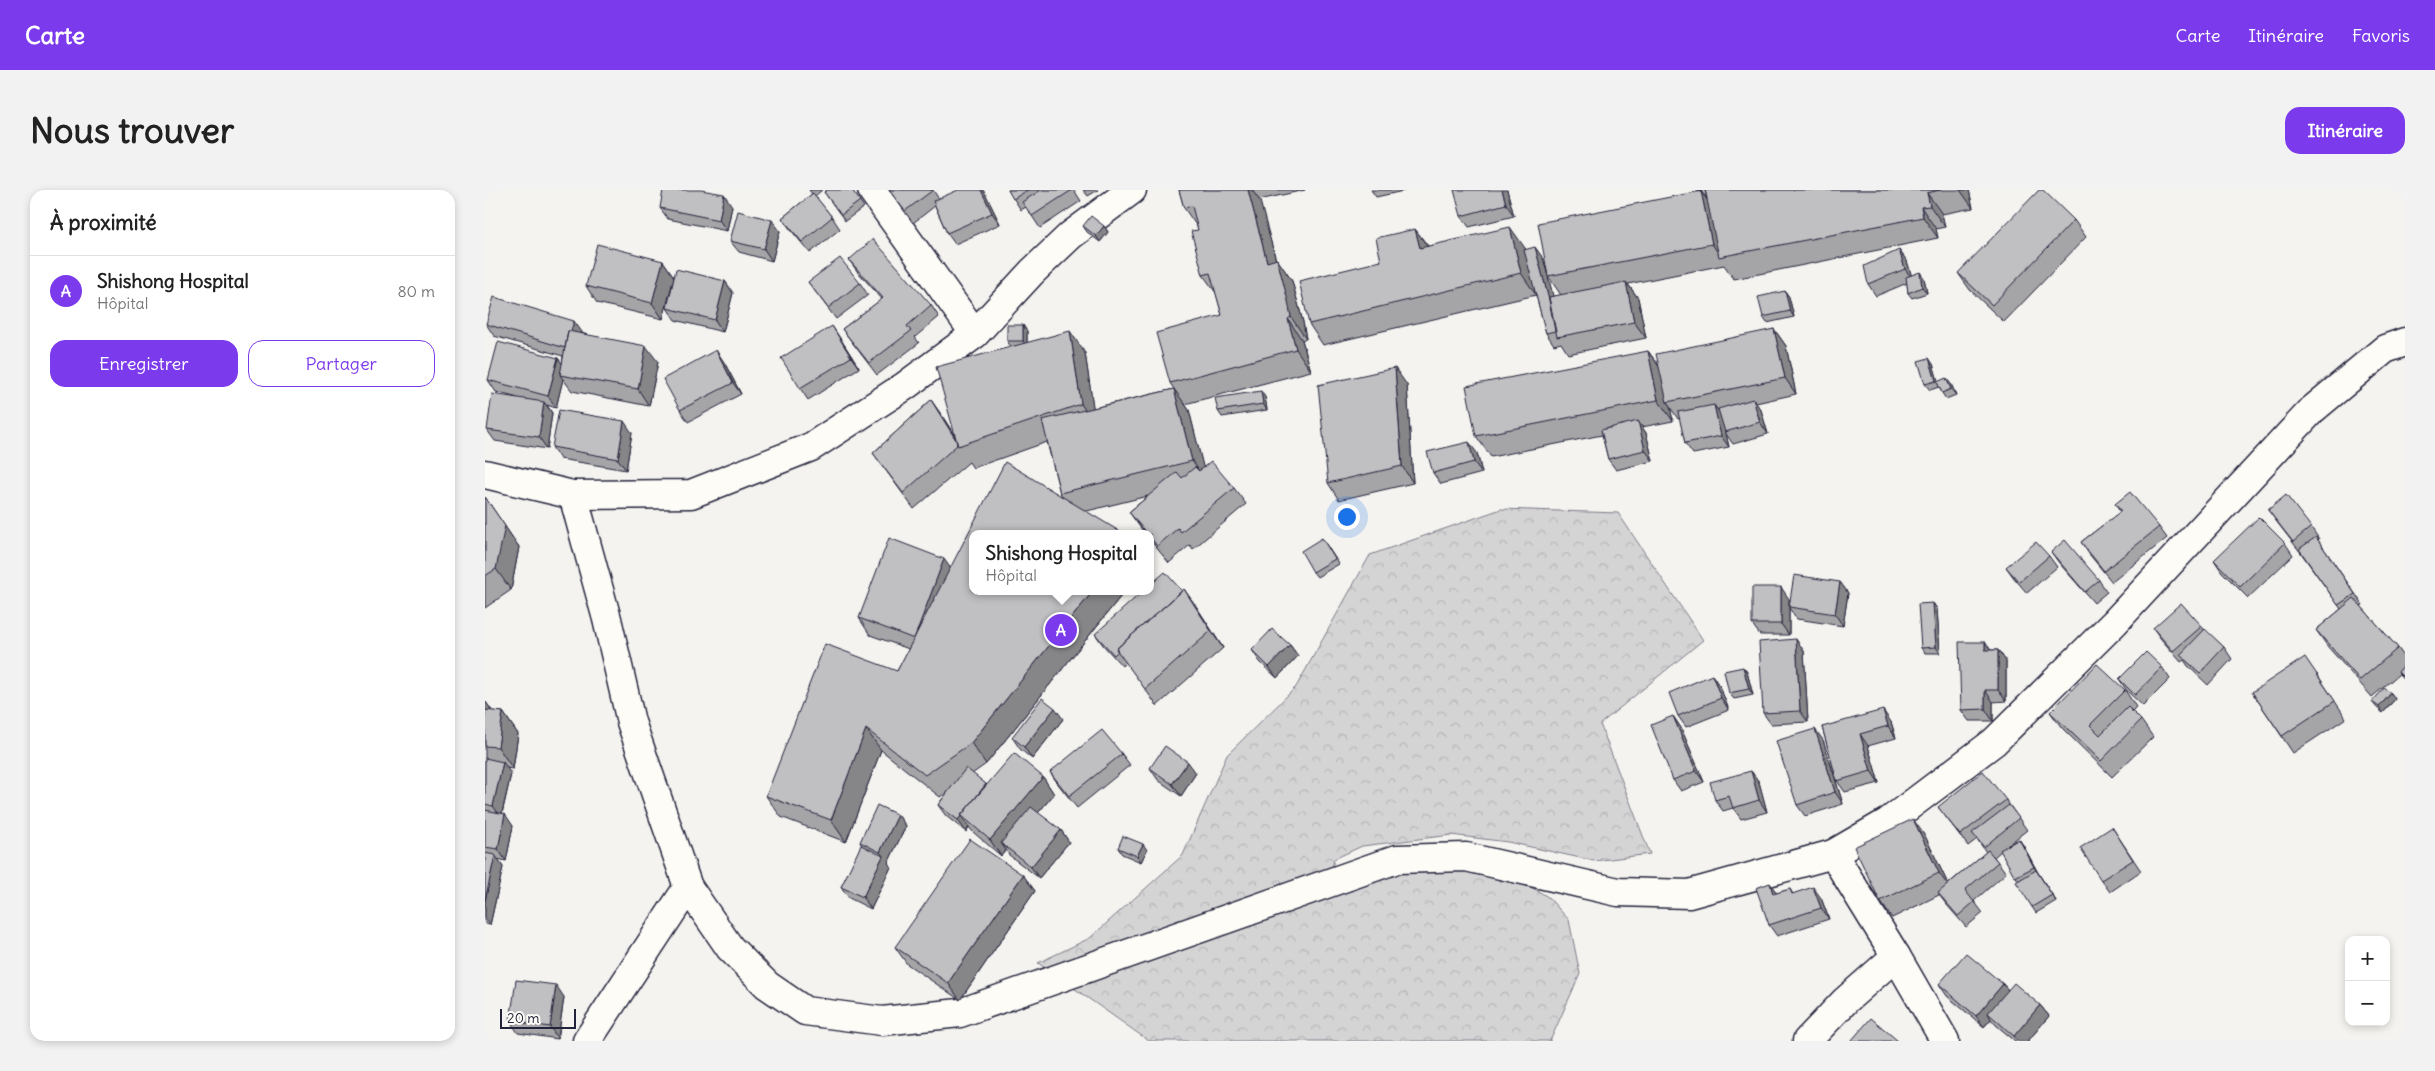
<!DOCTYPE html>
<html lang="fr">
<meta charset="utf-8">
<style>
:root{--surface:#fff;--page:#f2f2f2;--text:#222;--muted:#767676;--line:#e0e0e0;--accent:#7c3aed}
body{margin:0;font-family:Delius,sans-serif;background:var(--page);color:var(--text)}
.controls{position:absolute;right:15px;bottom:15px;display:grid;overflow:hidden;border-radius:10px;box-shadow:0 2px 8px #0003}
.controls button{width:45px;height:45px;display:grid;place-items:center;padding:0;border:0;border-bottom:1px solid var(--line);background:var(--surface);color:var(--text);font:25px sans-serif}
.scale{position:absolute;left:15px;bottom:12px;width:76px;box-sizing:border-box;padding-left:5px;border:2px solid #22223b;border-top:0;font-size:14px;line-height:18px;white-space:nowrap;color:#22223b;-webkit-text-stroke:4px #fdfcf7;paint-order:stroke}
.you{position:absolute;left:861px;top:326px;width:18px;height:18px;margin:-12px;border:4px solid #fff;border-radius:50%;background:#1a73e8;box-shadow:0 0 0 8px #1a73e833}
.badge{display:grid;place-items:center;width:32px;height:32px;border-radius:50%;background:var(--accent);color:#fff;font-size:16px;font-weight:700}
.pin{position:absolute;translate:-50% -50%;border:2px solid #fff;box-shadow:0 1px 5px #0006}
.popup{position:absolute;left:484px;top:340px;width:185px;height:65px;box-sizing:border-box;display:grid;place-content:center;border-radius:10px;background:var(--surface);filter:drop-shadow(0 1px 4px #0005);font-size:16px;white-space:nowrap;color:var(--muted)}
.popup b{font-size:19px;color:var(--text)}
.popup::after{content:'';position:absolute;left:50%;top:100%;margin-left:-10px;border:10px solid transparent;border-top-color:var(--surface)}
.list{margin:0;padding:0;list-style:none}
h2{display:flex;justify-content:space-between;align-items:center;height:65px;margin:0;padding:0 20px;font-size:21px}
h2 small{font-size:16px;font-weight:400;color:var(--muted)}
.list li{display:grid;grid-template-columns:32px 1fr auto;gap:15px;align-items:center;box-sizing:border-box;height:70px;padding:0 20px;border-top:1px solid var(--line)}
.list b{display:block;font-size:19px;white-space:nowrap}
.list p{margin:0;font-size:16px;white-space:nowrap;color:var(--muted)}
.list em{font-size:16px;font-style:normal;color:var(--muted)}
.actions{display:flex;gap:10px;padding:15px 20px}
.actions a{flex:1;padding:11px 0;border:1px solid var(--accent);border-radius:15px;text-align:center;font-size:18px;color:var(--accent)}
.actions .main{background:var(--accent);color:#fff}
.map{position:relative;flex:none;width:1920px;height:851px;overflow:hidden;border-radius:15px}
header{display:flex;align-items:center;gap:30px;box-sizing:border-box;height:70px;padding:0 25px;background:var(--accent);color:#fff}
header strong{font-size:24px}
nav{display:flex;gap:28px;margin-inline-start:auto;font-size:18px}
.intro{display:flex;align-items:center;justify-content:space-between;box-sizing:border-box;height:120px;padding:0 30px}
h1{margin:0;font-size:35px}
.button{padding:12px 22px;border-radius:15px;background:var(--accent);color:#fff;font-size:18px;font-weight:700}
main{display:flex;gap:30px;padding:0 30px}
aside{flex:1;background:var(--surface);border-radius:15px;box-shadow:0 2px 8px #0003}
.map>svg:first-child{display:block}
.forest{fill:url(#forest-crowns);stroke:#7c7b88}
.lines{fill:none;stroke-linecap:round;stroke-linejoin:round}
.street-casing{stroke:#22223b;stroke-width:31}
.secondary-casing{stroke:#22223b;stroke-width:31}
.street{stroke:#fdfcf7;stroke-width:28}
.secondary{stroke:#fdfcf7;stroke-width:28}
.wall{fill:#a5a4a7;stroke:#22223b}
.shaded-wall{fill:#868688;stroke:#22223b}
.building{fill:#c0bfc2;stroke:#22223b}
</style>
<header>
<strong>Carte</strong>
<nav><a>Carte</a><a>Itinéraire</a><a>Favoris</a></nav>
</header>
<div class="intro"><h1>Nous trouver</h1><a class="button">Itinéraire</a></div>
<main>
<aside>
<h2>À proximité<small></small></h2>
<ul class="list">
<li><span class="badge">A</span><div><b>Shishong Hospital</b><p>Hôpital</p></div><em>80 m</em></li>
</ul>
<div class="actions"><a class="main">Enregistrer</a><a>Partager</a></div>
</aside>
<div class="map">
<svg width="1920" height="851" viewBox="0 0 1920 851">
<defs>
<pattern id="forest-crowns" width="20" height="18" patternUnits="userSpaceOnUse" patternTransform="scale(1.25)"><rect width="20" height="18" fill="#d5d4d5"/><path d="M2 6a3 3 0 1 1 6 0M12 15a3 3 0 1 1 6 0" fill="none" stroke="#b7b6b8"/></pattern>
</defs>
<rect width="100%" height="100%" fill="#f4f3ef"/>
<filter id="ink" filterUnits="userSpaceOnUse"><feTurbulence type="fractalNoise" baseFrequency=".02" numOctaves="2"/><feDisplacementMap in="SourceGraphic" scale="10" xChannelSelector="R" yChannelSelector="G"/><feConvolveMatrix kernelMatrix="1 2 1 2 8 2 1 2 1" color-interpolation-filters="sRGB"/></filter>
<g filter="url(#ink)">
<path class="forest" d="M1016,319L1133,323L1218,450L1115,534L1165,664L1109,671L1023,652L966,645L877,656L849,669L842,704L865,701L930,673L1029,687L1063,707L1084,730L1095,784L1065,851H664L553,773L605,748L698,665L742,565L811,497L885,365Z"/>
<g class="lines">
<defs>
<path id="street" d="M387,0L490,144
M88,305L206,304L326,257L420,196L490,144L547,82L586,45L647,0
M1348,664L1403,632L1509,552L1630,432L1827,220L1900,159L1920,152
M1411,766L1460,851
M102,851L203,697"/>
<path id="secondary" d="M0,284L88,305L122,429L146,532L203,697L245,758L282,795L320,821L397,831L475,823L912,669L981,667L1133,702L1204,704L1348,664L1411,766L1360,811L1322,851"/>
</defs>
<use href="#street" class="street-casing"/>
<use href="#secondary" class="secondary-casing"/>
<use href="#street" class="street"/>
<use href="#secondary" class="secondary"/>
</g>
<path class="wall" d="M324,0H337L330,6L347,27L355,39L325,63L305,39L297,28L327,4Z
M367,0L379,17L360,31L339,2Z
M404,0H448L454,9L500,3L515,34L470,54L462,43L450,16L428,33Z
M523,0H589L596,11L555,38L541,17L536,20Z
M598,0H613L603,6Z
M694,0H820L774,10L791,70L792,69L807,91L818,132L821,149L817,150L826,181L700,214L704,220L718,278L749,298L761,314L708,359L705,355L684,373L665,350V344H660L644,322L663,306L602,321L487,401H640L501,574L487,584L502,595L558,587L569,604L553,623L576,640L584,652L554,688L524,665L521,660L516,666L488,642L484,637L481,642L461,626L453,615L463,601L455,607L396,560L361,652L296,627L281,606L412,481L424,459L385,445L374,428L465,378L577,306L575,303L562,252L488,278L484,272L429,319L388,263L446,210L470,246L527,157H526L522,151L542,141V153L600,163L608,218L689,199L685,193L737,125L731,103L718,85L713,38L699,18Z
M886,0H923L891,7Z
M1022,0L1029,26L984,37L976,26Z
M1213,0H1484L1488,18L1457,24L1460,37L1451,39L1453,48L1249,89L1239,75L1143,94L1153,108L1161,148L1083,164L1076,153L1069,155L1061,143L1051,105L838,155L824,134L896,71L930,39L943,56L1040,58V59L1058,68L1068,106L1076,105L1063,86L1213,2Z
M247,16L242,41L183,29L175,18Z
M1589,30L1601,47L1519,132L1485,100L1473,83Z
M598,36H619L623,42L615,52L602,42Z
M295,41L287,71L254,62L245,51Z
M1414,60L1422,71L1426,85L1439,88L1442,103L1427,108L1423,103L1422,93L1391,106L1383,94Z
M364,70L446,115L454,127L430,147L434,153L392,185L357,139L397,109L372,81Z
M178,71L189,87L178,129L112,113L101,96Z
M240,91L248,103L238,142L190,130L182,118Z
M323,92L375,93L383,105L351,129Z
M1300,101L1304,107L1309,127L1282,133L1278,127Z
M1,134L97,142V143L173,172L164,216L87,201L78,189L71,218L62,215L67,223L62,259L10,251L2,240L33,208L11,202L3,190L73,168L77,174L78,166L9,146Z
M1289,139L1301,156L1311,204L1271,213L1276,220L1283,244L1248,254L1241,244L1244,257L1208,264L1200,253L1195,229H1193L1185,217L1188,231L1157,237L1161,243L1168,271L1131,280L1123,269L1117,245L1006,267L991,246L1163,161L1174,176Z
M355,148L374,178L323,210L315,198Z
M239,172L256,204L203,232L195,220Z
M1448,174L1453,192L1466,194L1471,205L1461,209L1457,203L1454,197L1445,200L1440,194Z
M922,195L928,293L854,310L843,293Z
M780,207L782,220L737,227L733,221Z
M147,243L141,280L75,269L67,257Z
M992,263L997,283L956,294L948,283Z
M0,307L34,357L26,400L0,418Z
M1630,314L1674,337L1682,348L1627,392L1604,364L1596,352L1635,322Z
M1783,320L1826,337L1834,349L1833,350L1878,415L1876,416L1913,458L1920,468V491L1914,484L1887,507L1843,457L1831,440L1856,419L1816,363L1791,331Z
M837,348L854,374L832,387L828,382Z
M1800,353L1808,365L1763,408L1737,382L1729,370Z
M1566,362L1614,390L1622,402L1609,413L1574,373Z
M1564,366L1572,377L1542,403L1529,388L1521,377Z
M1355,392L1363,403L1358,436L1312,429L1304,418V445H1275L1267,434L1304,409V414Z
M697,401L711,416L738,458L672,516L641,472L637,476L618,455L610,444Z
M1448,413L1452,419L1455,463H1440L1436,458Z
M1717,436L1719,440L1739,457L1747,469L1723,495L1703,476L1699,470L1696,472L1676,449L1668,438Z
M1500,452L1505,460H1513L1521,471V511L1508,512V531H1484L1476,520Z
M805,455L813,466L792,488L775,472L767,460Z
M1319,461L1323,532L1286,534L1278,523Z
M1258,477L1262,482L1268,505L1249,509L1244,503Z
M1677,477L1685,489L1658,516L1642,501L1634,489Z
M1832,484L1861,528L1808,563L1767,502Z
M1227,485L1235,497L1244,520L1201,537L1193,526Z
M1640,500L1651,517L1647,521L1656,530L1668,547L1627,587L1577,538L1565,522Z
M1906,503L1910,509L1898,523L1892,518L1887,512Z
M0,511L6,519V521L18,522L33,544L28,579L21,578L26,584L17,624L28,636L21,671L12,669L18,677L5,735L0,734Z
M1188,526L1196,538L1219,592L1196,601L1188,590Z
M578,529L547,569L535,559L527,547Z
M1406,532L1411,548L1383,556L1394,593L1360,602L1352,591L1337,537Z
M1338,550L1358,614L1320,626L1312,615Z
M637,564L645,575L592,618L573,594L565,582Z
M665,578L711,583L696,606L673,590Z
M1266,581L1274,592L1282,622L1256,629L1248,618L1238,621L1230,610Z
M1521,610L1542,640L1523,655L1534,649L1538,655L1552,681L1571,711L1551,723L1547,717L1533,690L1516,661L1509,667L1521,683L1489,711L1498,723L1481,737L1461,714L1454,705L1407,728L1395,711L1440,646L1463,694L1501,662L1492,649L1483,656L1453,617Z
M413,625L421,636L403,673L406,677L386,719L364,708L356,697L377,656L375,652Z
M1627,637L1656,681L1625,702L1616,690Z
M633,658L662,660L656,672L637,664Z
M538,685L550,701L475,810L422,774L410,757Z
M1305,699L1308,704L1336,708L1344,729L1292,746L1284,735L1292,703Z
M1454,794H1518L1523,800L1555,815L1564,826L1543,851H1530L1511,835L1506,829L1499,837L1462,806Z
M79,807L73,849L33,843L25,831Z"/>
<path class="shaded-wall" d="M496,0H498L500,3L515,34L507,23Z
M763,0H767L775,11L797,93L782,72Z
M1017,0H1022L1029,26L1021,14Z
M1475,0H1484L1488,18Z
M1216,1L1231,23L1236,67L1227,54Z
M1442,3L1457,24L1460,37L1445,16Z
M239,4L247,16L242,41L234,30Z
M1436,17L1451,39L1453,48L1438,27Z
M287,30L295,41L287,71L279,59Z
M619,36L623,42L615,52L611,46Z
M1025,37L1040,58L1051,105L1036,83Z
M930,39L945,60L935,58Z
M1050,57L1058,68L1079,146L1072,140Z
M1414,60L1422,71L1428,90L1420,79Z
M792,69L807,91L818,132L821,149L806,127Z
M178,71L189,87L178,129L167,113Z
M1435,82L1439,88L1442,103L1437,97Z
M240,91L248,103L238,142L230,130Z
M1141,92L1153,108L1161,148L1149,132Z
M1300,101L1304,107L1309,127L1305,121Z
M803,129L817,150L826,181L811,159Z
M89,131L97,142L89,169L81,158Z
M538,135L542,141V157L538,151Z
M347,136L355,148L374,178L366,167Z
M1289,139L1301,156L1311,204L1300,188Z
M585,141L600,163L611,236L596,214Z
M161,156L173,172L164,216L153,199Z
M231,160L239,172L256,204L248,193Z
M1163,161L1178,182L1182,212L1185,217L1188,231L1173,210Z
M73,168L81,179L75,185L78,189L71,218L63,206Z
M1444,168L1448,174L1455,197L1451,191Z
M910,178L922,195L928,293L917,276Z
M1461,188L1466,194L1471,205L1466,199Z
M689,199L704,220L722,292L707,271Z
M776,201L780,207L782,220L778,214Z
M1268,209L1276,220L1283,244L1275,232Z
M446,210L458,227L476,255L475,256Z
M59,212L67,223L62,259L54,247Z
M1229,215L1237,226L1244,257L1236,246Z
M139,231L147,243L141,280L133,269Z
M1153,231L1161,243L1168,271L1160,260Z
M984,252L992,263L997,283L989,272Z
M0,307L34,357L26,400L11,379Z
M459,369L471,386L429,449Z
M1355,392L1363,403L1358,436L1350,424Z
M1296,397L1304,409V445L1296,434Z
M699,399L711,416L738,458L726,441Z
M608,401H640L501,574L486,553Z
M1448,413L1452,419L1455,463L1451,457Z
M1311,449L1319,461L1323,532L1315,521Z
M1500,452L1508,463L1500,460Z
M805,455L813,466L792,488L784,477Z
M1513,460L1521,471V511L1513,500Z
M1258,477L1262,482L1268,505L1264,499Z
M1227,485L1235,497L1244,520L1236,508Z
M1500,500L1508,512V531L1500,519Z
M1906,503L1910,509L1898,523L1894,517Z
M0,511L6,519L3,539L0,535Z
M570,518L578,529L547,569L539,557Z
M1398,520L1406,532L1411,548L1403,536Z
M18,522L33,544L28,579L13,557Z
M1188,526L1196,538L1219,592L1211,581Z
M381,539L396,560L361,652L346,630Z
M1330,539L1338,550L1358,614L1350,602Z
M1375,544L1383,556L1394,593L1386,581Z
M18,572L26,584L16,627L8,616Z
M703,572L711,583L696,606L687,594Z
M1266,581L1274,592L1282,622L1274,610Z
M558,587L569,604L523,659L516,653L521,660L516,666L505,650Z
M501,594L509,605L476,626Z
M20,624L28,636L21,671L13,659Z
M413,625L421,636L403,673L406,677L386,719L378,707L398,666L395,662Z
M476,626L484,637L481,642L473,630Z
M1428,629L1440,646L1466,700L1454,683Z
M576,640L584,652L554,688L546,677Z
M1534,649L1538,655L1552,681L1571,711L1549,677Z
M658,654L662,660L656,672L652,666Z
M10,665L18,677L5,735L0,727V711Z
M538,685L550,701L475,810L463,793Z
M1285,693L1293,705L1288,704Z
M1328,697L1336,708L1344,729L1336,718Z
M1518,794L1527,805L1503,823L1506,829L1499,837L1491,826Z
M71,795L79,807L73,849L65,837Z
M1555,815L1564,826L1543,851H1533L1529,846Z"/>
<path class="building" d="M178,0H216L239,4L234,30L175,18Z
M342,0H367L375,11L356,25L339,2Z
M404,0H448L420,21Z
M473,0H496L507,23L462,43L448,11Z
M523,0H543L528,9Z
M556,0H587L547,26L537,12Z
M694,0H763L782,72L792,69L803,111L806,127L803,129L811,159L685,193L671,143L737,125L725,83L718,85L706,41L713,40L707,16L699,18Z
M969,0H1017L1021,14L976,26Z
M1213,0H1220L1222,9L1216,1L1213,2Z
M1220,0H1455L1442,3L1445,16L1436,17L1438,27L1234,67Z
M1554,0H1558L1589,30L1507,115L1473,83Z
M1216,1L1227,54L1063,86L1053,33Z
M328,3L347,27L317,52L297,28Z
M253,21L287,30L279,59L245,51Z
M606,26L619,36L611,46L598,36Z
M1025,37L1036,83L824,134L814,91L896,71L891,48L930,39L935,58Z
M388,49L446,115L422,136L426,141L384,173L357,139L398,108L364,70Z
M112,54L178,71L167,113L101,96Z
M1050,57L1064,110L1070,141L1061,143L1039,60Z
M1414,60L1420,79L1383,94L1379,76Z
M355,68L375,93L343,118L323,92Z
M191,79L240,91L230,130L182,118Z
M1435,82L1437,97L1423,103L1421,87Z
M1141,92L1149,132L1072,147L1064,107Z
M1300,101L1305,121L1278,127L1273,107Z
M9,107L89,131L86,141H83L80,158L1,134Z
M522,135H538V151H522Z
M347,136L366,167L315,198L296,168Z
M1289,139L1300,188L1182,212L1171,164Z
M83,141L161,156L153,199L75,185Z
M585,141L596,214L473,256L451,177Z
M13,152L73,168L63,206L3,190Z
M231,160L248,193L195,220L178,189Z
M1163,161L1173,210L991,246L981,196Z
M1444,168L1451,191L1440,194L1433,171Z
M910,178L917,276L843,293L833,195Z
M1461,188L1466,199L1457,203L1452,192Z
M689,199L707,271L575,303L557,230Z
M776,201L778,214L733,221L730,208Z
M7,204L59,212L54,247L2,240Z
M1268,209L1275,232L1240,242L1233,219Z
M446,210L471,250L472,255L418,303L388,263Z
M1229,215L1236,246L1200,253L1193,222Z
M74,220L139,231L133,269L67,257Z
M1153,231L1160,260L1123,269L1116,240Z
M984,252L989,272L948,283L942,262Z
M726,271L749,298L696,342L693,338L672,356L665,347V344H662L644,322L692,282L697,288L710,277L714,281Z
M520,272L639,344H487V401H608L486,553L440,585L381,539L346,630L281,606L340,454L412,481Z
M1645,302L1674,337L1619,381L1596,352L1636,321L1630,314Z
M1801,305L1826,337L1808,352L1783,320Z
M0,307L20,336L11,379L0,386Z
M1774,327L1800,353L1755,397L1729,370Z
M1831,347L1870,404L1853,415L1814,359Z
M404,348L459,369L429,449L374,428Z
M837,348L850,369L828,382L816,361Z
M1580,350L1614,390L1600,402L1566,362Z
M1551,352L1564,366L1534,392L1521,377Z
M680,382L697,401L631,459L633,461L629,465L610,444L658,401H665V395Z
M1309,385L1355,392L1350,424L1304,417Z
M1267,397H1296V434H1267Z
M699,399L726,441L660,499L631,459Z
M1869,408L1913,458L1875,490L1831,440Z
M1448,413L1451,457L1436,458L1433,414Z
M1696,413L1717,436L1688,461L1668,438Z
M787,439L805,455L784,477L767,460Z
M1720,439L1739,457L1715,483L1695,465Z
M1311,449L1315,521L1278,523L1274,452Z
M1474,452H1500V460H1513V500H1500V519L1476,520Z
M1661,462L1677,477L1650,505L1634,489Z
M1820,467L1850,511L1797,546L1767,502Z
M1612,474L1640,500L1605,535L1615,545L1643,517L1656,530L1616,571L1565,522Z
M1920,474V489L1913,482Z
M1258,477L1264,499L1244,503L1239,481Z
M1227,485L1236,508L1193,526L1184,503Z
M1899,498L1906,503L1894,517L1887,512Z
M557,508L570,518L539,557L527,547Z
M0,520L18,522L13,557L0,556Z
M1398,520L1403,536L1375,544L1386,581L1352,591L1337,537Z
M1188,526L1211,581L1188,590L1166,535Z
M1330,539L1350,602L1312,615L1291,551Z
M617,540L637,564L584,606L565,582Z
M680,556L703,572L687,594L665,578Z
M529,563L558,587L505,650L476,625Z
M0,568L18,572L8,616L0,614Z
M481,578L501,594L473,630L453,615Z
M1266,581L1274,610L1248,618L1244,606L1230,610L1225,592Z
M1498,581L1521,610L1475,645L1453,617Z
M392,615L413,625L395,662L375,652Z
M1524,615L1534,628L1499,657L1487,643Z
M546,617L576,640L546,677L516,653Z
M0,620L20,624L13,659L0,657Z
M1428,629L1454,683L1395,711L1369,657Z
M1627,637L1648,670L1616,690L1595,658Z
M638,646L658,654L652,666L633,658Z
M485,649L538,685L463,793L410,757Z
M1534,649L1549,677L1530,687L1515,660Z
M376,655L398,666L378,707L356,697Z
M1503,660L1513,672L1480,700L1489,712L1473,726L1453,703Z
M0,663L10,665L0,711Z
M1551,680L1567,705L1547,717L1531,692Z
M1285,693L1288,704L1305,699L1307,704L1328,697L1336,718L1284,735L1271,698Z
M1481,763L1518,794L1491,826L1454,794Z
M31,790L71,795L65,837L25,831Z
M1529,793L1555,815L1529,846L1503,823Z
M1386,828L1413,851H1366Z"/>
</g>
</svg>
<div class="controls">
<button>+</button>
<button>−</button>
</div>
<div class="scale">20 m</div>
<div class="you"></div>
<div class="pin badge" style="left:576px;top:440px">A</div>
<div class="popup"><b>Shishong Hospital</b>Hôpital</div>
</div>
</main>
